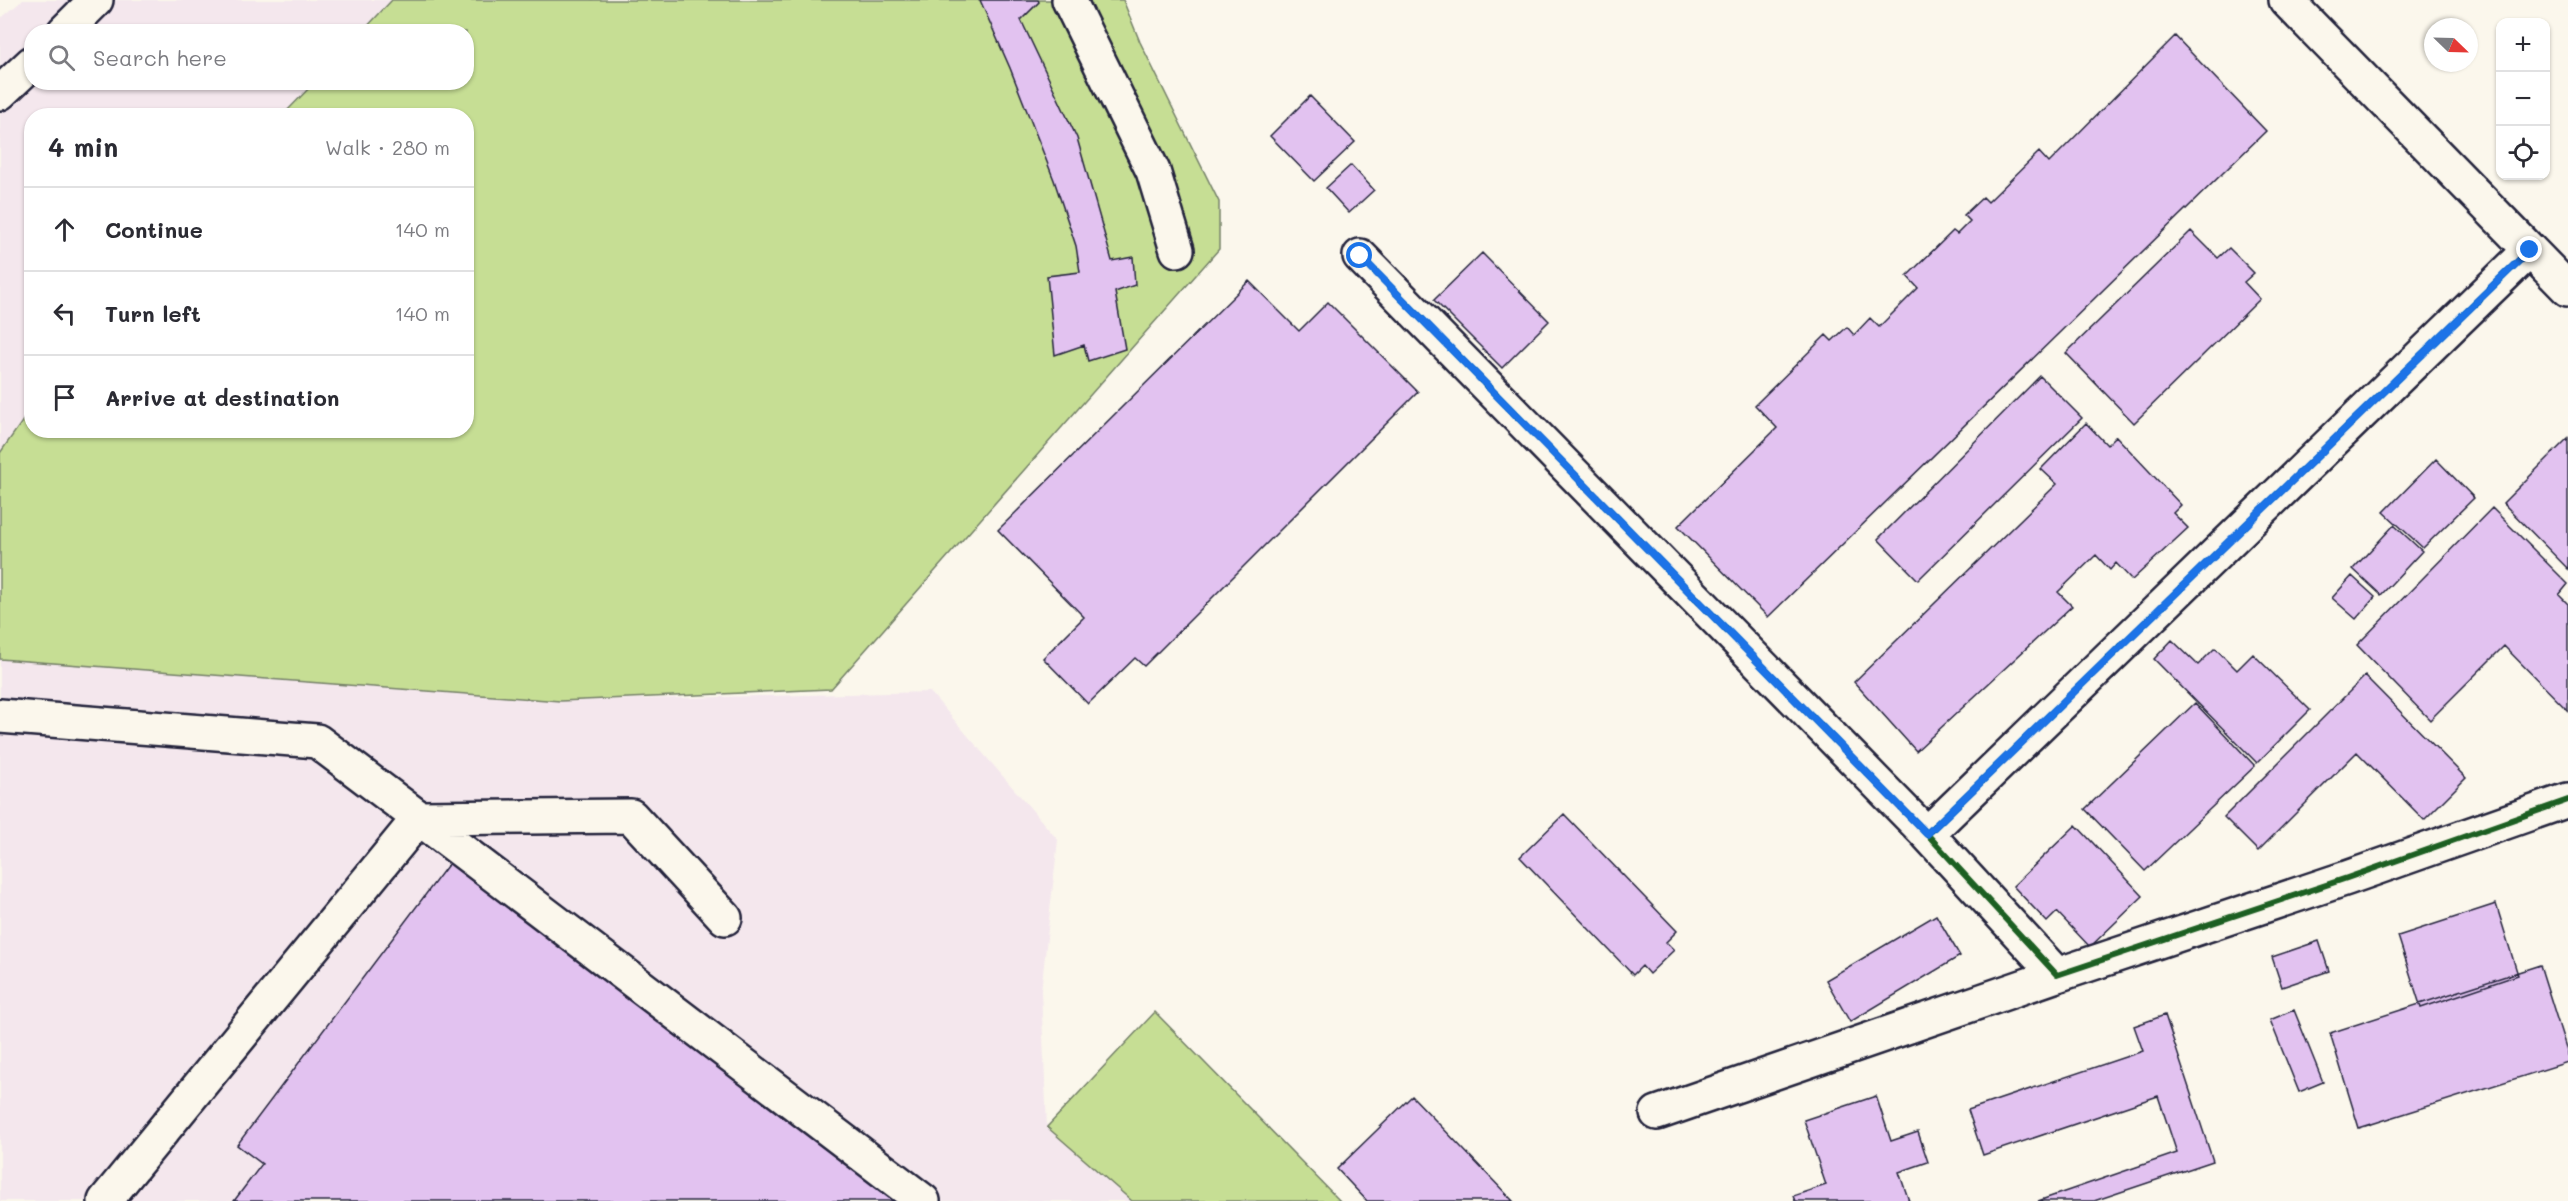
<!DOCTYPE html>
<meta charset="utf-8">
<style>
:root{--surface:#fff;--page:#f2f2f3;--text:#2b2b33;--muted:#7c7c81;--line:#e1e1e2}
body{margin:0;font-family:Mali,sans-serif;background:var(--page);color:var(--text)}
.controls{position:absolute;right:18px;top:18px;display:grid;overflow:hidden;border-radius:12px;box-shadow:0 2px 4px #0004}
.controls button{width:54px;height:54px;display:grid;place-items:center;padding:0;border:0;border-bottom:2px solid var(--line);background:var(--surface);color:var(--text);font:30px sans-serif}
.compass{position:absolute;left:2424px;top:18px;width:54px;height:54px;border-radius:50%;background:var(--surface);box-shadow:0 2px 4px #0004;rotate:113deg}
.stop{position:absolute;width:18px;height:18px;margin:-14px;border:4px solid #1a73e8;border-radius:50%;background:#fff}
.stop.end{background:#1a73e8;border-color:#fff;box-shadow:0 2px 6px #0008}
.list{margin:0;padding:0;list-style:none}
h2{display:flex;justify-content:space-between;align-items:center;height:78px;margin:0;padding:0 24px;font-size:26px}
h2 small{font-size:20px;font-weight:400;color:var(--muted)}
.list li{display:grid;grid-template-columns:39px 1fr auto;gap:18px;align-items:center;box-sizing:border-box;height:84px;padding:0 24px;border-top:2px solid var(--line)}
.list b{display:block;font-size:22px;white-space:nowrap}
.list em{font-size:20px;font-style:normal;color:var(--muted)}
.icon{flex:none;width:33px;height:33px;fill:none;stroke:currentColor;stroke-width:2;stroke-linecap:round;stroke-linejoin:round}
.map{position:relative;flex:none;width:2568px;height:1201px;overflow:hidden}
.search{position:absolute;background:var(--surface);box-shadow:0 2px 4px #0004;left:24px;top:24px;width:450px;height:66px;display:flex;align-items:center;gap:15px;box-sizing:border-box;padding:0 21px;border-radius:24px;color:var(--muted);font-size:22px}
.panel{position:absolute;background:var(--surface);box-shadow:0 2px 4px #0004;left:24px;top:108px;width:450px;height:330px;border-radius:24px}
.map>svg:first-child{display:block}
.built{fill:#f4e7ed}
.green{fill:#c6de94;stroke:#748068;stroke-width:1.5}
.building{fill:#e2c2f0;stroke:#22223b;stroke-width:1.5}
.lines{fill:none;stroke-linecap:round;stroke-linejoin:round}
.minor-casing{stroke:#22223b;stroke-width:38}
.minor{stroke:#fbf7ec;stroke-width:33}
.cycleway-casing{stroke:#fbf7ec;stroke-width:10}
.cycleway{stroke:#1b5e20;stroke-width:6}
.route{stroke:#1a73e8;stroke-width:8}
</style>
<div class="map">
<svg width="2568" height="1201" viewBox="0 0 2568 1201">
<rect width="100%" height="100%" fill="#fbf7ec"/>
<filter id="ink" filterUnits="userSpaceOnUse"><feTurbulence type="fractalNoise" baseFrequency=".0167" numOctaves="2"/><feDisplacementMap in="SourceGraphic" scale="12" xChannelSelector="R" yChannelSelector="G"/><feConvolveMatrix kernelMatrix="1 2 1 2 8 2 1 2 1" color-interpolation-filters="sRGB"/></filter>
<g filter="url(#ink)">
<path class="built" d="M23,0H392L363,31L32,32V82L314,83L283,115L32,116L31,409L0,453V19Z
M0,659L560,701L930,692L1058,840L1041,991L1047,1127L1132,1201H0Z"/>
<path class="green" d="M392,0H1123L1140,42L1219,202V249L831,689L560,701L0,659V453L31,409L32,430H466V116L283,115L314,83L466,82V32L363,31Z
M1155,1012L1340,1201H1132L1047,1127Z"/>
<path class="building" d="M980,0H1038L1039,2L1021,20L1077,138L1112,261L1133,257L1135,285L1115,292L1125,349L1088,361L1084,345L1055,355L1047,276L1080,272L1076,246L1054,180L1010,68Z
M2175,36L2266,131L1768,617L1678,526L1777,428L1755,405L1826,335L1832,341L1847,327L1854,335L1870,318L1879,327L1918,288L1907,276L1953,231L1957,234L1970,221L1964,215L1983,197L1988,202L2039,152L2049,163Z
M1310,96L1355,142L1314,181L1270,136Z
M1351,165L1374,190L1349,213L1326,188Z
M2191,231L2218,258L2229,248L2254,273L2244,282L2260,299L2134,423L2066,353Z
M1482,253L1549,321L1502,368L1434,300Z
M1249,281L1299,331L1328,302L1418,392L1144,666L1135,658L1088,704L1043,658L1084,617L998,530Z
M2040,376L2082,418L1918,580L1878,539Z
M2086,423L2107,445L2116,436L2181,505L2173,513L2188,528L2132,580L2116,563L2110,570L2096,555L2058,592L2072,606L1916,751L1854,682L2057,484L2041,469Z
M2568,438V569L2503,503Z
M2436,459L2474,498L2423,548L2384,512Z
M2492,508L2568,584L2559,595L2568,604V711L2504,646L2430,720L2357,645Z
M2394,525L2422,551L2381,595L2353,569Z
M2352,576L2375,597L2356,619L2332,598Z
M2172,640L2198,665L2215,648L2237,670L2253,654L2310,710L2257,763L2154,659Z
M2365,676L2466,778L2424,820L2357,752L2258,851L2224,817Z
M2195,703L2255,766L2145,871L2085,809Z
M1564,814L1677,931L1666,942L1674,950L1649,974L1642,966L1633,975L1520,857Z
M2076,825L2143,896L2090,947L2057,912L2047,922L2013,886Z
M450,862L899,1201H234L262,1164L237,1145Z
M2496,904L2518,975L2421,1008L2398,936Z
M1936,915L1960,956L1850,1022L1826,980Z
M2319,941L2329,971L2282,987L2272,957Z
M2540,965L2568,1054V1062L2359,1128L2330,1033Z
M2294,1010L2323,1082L2299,1092L2270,1020Z
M2165,1015L2213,1161L2094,1201H2038L2177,1153L2158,1096L1983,1155L1968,1110L2143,1051L2134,1026Z
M1412,1096L1513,1201H1367L1337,1169Z
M1876,1096L1891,1141L1918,1132L1928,1162L1899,1172L1909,1201H1795L1793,1196L1826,1185L1804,1120Z"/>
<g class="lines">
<defs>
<path id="minor" d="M1069,0L1153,171L1177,250
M2286,0L2568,289
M64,32L96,0
M0,93L32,63
M1360,256L1927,834L2057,975L2347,878L2568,800
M0,716L317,741L419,818L105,1201
M419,818L923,1201
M419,818L631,816L725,918
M1927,834L2530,250
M1657,1113L2057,975"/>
</defs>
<use href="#minor" class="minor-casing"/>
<use href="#minor" class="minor"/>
<defs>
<path id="cycleway" d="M1360,256L1927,834L2057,975L2347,878L2568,800
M1927,834L2530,250"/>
</defs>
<use href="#cycleway" class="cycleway-casing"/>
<use href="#cycleway" class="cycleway"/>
</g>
</g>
<g class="lines" filter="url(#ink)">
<path class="route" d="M1360,256L1927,834L2530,250"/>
</g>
</svg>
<div class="controls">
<button>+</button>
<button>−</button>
<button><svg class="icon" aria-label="locate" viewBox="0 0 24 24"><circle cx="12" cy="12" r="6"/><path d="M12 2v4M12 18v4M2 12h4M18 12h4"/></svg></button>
</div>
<svg class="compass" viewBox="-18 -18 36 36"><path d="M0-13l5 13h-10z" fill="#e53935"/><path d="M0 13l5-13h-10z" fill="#7c7c81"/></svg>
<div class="stop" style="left:1360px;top:256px"></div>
<div class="stop end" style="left:2530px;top:250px"></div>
<div class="search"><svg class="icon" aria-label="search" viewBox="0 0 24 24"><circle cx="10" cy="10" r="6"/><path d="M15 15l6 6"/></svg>Search here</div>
<section class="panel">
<h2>4 min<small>Walk · 280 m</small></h2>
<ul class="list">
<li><svg class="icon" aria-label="ahead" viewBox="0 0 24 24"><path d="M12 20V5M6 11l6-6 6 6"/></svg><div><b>Continue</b></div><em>140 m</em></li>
<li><svg class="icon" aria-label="left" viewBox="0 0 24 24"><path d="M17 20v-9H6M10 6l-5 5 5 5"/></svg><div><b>Turn left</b></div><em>140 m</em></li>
<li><svg class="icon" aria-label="arrive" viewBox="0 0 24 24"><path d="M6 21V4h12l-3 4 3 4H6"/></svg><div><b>Arrive at destination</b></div></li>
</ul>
</section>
</div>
